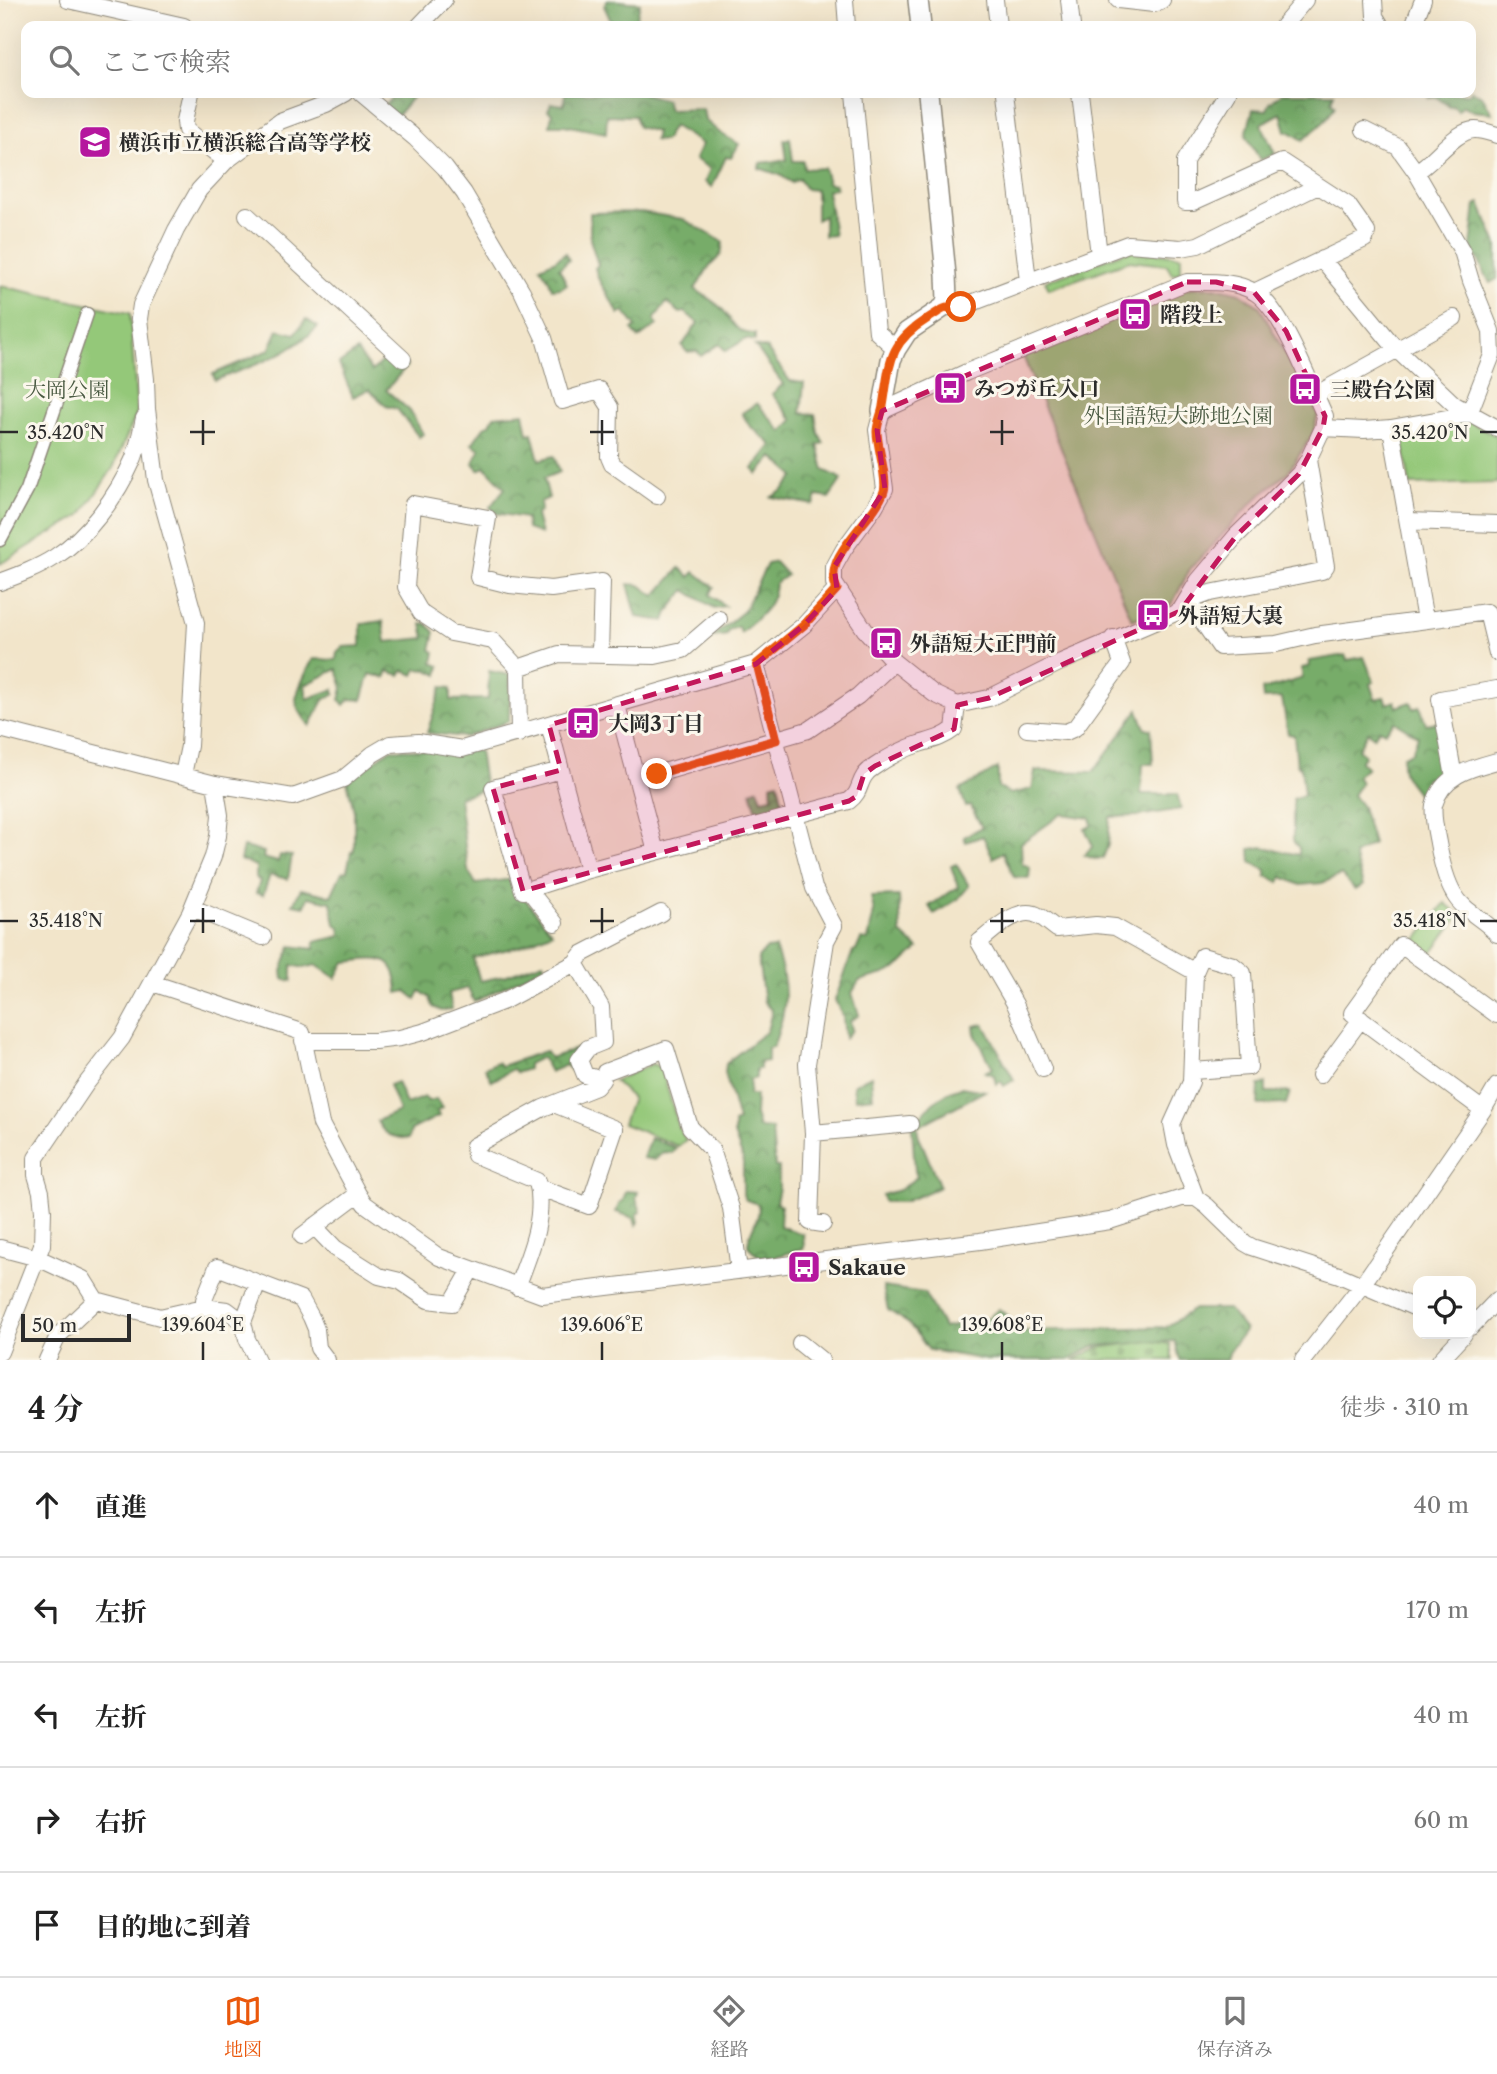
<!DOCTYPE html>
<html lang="ja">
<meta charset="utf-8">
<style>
:root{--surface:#fff;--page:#f2f2f2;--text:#222;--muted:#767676;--line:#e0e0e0;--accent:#ea580c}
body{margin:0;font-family:"Libre Caslon Text","Noto Serif JP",serif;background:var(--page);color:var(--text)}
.controls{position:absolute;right:21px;bottom:21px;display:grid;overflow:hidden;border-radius:14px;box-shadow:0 7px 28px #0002}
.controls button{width:63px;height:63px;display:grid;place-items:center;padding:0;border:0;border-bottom:2px solid var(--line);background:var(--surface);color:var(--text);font:35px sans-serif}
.scale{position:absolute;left:21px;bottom:18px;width:110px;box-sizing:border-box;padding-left:7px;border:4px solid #2b2b2b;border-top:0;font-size:19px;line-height:24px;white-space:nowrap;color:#2b2b2b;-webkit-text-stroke:5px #fbf7ec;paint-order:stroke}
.stop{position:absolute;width:21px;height:21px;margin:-16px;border:5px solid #ea580c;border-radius:50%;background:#fff}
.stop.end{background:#ea580c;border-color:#fff;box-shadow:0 2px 7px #0008}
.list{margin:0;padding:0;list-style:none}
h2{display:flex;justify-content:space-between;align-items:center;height:91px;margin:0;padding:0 28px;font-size:30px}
h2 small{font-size:23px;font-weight:400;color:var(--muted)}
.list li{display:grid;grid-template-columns:46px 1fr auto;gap:21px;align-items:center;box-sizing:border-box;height:105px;padding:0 28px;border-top:2px solid var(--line)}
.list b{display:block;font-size:26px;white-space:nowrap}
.list em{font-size:23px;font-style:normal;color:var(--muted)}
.icon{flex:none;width:38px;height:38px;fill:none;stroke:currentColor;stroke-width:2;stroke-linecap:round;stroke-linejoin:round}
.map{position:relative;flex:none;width:1497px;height:1360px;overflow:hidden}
.search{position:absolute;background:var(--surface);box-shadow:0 7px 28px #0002;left:21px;right:21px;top:21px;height:77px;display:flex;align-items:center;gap:18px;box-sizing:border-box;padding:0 24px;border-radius:14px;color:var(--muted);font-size:26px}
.sheet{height:616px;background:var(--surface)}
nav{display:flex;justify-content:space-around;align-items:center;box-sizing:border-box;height:98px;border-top:2px solid var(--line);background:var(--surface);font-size:19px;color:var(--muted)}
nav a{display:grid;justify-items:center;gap:4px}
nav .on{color:var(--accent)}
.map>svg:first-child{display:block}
.grass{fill:url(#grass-tufts);stroke:#607a52;stroke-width:2}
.forest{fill:url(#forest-crowns);stroke:#516c4a;stroke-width:2}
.cemetery{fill:url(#cemetery-stones);stroke:#607a52;stroke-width:2}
.park{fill:#94c879;stroke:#607a52;stroke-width:2}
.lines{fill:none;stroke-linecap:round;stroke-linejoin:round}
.pedestrian-casing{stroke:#8e887a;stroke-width:15}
.minor-casing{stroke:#8e887a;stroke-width:18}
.tertiary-casing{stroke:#8e887a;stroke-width:22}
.pedestrian{stroke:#fff;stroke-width:12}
.minor{stroke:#fff;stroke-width:16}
.tertiary{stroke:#fff;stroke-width:19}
.route{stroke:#ea580c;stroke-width:9}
.marked{fill:#c2185b;fill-opacity:0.2;stroke:#c2185b;stroke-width:5;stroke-dasharray:14 9;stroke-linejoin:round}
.ticks{fill:none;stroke:#2b2b2b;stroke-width:2.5}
.labels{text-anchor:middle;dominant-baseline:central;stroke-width:6;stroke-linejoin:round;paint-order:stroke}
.poi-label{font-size:21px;font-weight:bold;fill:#2b2b2b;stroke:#fbf7ec;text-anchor:start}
.park-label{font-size:21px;fill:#4a5a42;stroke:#fbf7ec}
.ticks-label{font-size:18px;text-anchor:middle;fill:#2b2b2b;stroke:#fbf7ec;stroke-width:6;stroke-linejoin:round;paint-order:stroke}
</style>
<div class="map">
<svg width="1497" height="1360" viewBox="0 0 1497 1360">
<defs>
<pattern id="grass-tufts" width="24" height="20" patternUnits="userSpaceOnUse" patternTransform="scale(1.75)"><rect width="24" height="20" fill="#94c879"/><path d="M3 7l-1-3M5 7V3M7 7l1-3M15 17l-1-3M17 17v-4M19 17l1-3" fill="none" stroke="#79a363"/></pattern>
<pattern id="forest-crowns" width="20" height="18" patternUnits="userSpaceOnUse" patternTransform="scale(1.75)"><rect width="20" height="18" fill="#77ac69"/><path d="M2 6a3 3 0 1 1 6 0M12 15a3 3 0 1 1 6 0" fill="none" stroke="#628c57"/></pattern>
<pattern id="cemetery-stones" width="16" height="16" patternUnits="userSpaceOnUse" patternTransform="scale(1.75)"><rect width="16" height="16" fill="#94c879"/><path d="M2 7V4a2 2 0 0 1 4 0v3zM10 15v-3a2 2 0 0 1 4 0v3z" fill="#79a363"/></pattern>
</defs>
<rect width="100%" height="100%" fill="#fbf7ec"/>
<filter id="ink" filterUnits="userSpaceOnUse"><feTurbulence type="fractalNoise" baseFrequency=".0143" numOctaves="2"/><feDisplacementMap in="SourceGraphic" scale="14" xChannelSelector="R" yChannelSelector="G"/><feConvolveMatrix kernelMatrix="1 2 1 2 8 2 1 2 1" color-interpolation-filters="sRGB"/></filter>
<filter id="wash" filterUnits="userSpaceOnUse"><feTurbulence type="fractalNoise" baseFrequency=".00686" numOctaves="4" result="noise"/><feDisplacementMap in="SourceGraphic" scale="28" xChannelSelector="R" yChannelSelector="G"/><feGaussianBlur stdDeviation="1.57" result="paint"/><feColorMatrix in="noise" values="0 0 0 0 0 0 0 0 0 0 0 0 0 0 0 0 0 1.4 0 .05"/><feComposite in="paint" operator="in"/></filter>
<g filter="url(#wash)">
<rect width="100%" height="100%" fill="#f2e5ca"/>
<path class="grass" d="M1130,250L1181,256V272L1172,274L1167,265L1129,261L1049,289L1045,281Z"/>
<path class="forest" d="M607,0L640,3L635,25L611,21L604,6Z
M1471,90L1483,97L1492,113L1473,111L1463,106L1458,111L1454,106L1450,107L1435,96L1429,98L1427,93H1471Z
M396,93H416L396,117L384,106Z
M565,93H642L666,100L669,110L703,109L705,120L720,133L739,144L731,158L726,157L712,187L705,182L710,169L695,159L702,144L673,126L664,141L654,140L656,132L638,127L635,116L607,115L606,133L564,125H550L552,113L548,110L551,103L564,105Z
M1282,93H1334L1331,102L1335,106L1326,120L1303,140L1290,132L1286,131L1281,113L1261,124L1275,154L1260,160L1246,135L1253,109L1267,110L1270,103Z
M790,138L793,161H803L804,169L824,168L828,183L835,184L836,188L827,190L834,235L824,236V216L816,220V190L806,189L799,179L792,183L780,175L759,168L760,163L787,160L784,140Z
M1480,203L1497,245V279L1490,283L1471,246L1476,205Z
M641,212L683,219L723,242L721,255L709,267L695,289C703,295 712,300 720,307C734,320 733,334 755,334V341L746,339L726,351L719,344L701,356L697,351L687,352L682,346L698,323L685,312L680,313L667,302L654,320L657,325L639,338L632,330L636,327L624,311L619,314L599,280L595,268L598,265L590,239V213Z
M565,253L569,260L559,268L567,284L561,288L552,289L549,280L540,267L554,261Z
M306,319L318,327C291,354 251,367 215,380L213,374L269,350L278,330L295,334Z
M755,346L767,349L790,381L804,383L801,413L815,414L818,432L824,443L818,445L824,470L842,479L829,498L817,496L814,505L772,497L783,490L795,476L773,457L758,474L753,469L772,445L749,425L742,413L757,403L782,432L793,420L772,394L783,384Z
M357,351L372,371L390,353L407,366L386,390L410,411L423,434L419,437L397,409L386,406L369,389L353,397L339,364Z
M524,413L528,434L532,433L539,460L554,456L560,472L544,478L549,498L540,502L541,511L536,515L541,534L527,529L526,518L495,513L490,507L505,488L485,467L479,470L473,463L480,449L472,444L484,427L490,424L494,416Z
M775,562L787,575L775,583C774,607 758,617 741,633L738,627L728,630L727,635L712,637L744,611L767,564Z
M680,568L690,577L695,572L714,587L710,595L725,606L714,608L685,590L668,612L665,621L637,617L628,584L640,585L655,596Z
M383,621L386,642L425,638L422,624L426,623L435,632L431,650L435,652L433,663L440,666L438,675L428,670L417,669L414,675L403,670L400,675L388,671L385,678L370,674L362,700L349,699L344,705L340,700L343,688L337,669L305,685L307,699L334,689L335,693L324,700L310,726C305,720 297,709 296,701C296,690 308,669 313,659L336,660L337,652L343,647L361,646V624Z
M1345,655L1347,660L1364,657L1374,682L1370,684L1375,699L1384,697L1387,704L1395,701L1397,707L1411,702L1414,709L1420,706L1426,724L1438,722L1448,770L1438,786L1422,802C1416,785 1397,778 1403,756L1412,752L1418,736L1395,722L1385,732L1379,729L1374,737L1368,732L1358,749L1365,755L1360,762L1367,767L1357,776L1361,783L1353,795L1362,807L1373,844L1354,855L1363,886L1355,890L1341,875L1322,883L1300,885L1283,877L1279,882L1266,876V870L1251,862L1250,849L1263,847L1299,855V848L1293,841V799L1304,795L1301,767L1297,765L1294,735L1288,734L1282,698L1263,699L1262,689C1276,688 1289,682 1302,678V668L1310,666L1309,661Z
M489,671L510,675L509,721L465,737L427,733L442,687L451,688V700L488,699Z
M1138,710L1145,728L1151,729L1153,764H1143L1141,794H1177L1181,809L1139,816L1110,817L1108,845L1103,858L1094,859L1084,855L1093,846L1085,829L1092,825L1090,818L1062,814L1021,843L1022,864L1030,867L1029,878L1014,877L1003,852L993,858L983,836L966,842L964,837L982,827L970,806L966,807L960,790L998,768V787L1010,794L1032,789L1035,771L1093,772Z
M391,749L479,751L485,789L459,797L468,870L476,884L512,879L521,894L552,932L520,946L473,958L480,981L504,976L543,962L545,966L474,1002L468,988L449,993L452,1009L442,1011L433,1007L430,998L420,991L416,999L406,991L398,993C396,952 378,959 345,962L336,978L316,965L304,968L292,965V981L283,979L282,971L291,946L315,949L314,942L341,936L340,927L335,924L331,902L308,897L305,906L293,904L301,889L331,896L342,872L347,871L351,852L354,851V811L347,781Z
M778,782L784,809L758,815L751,791L758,788L762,799L772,797L771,784Z
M243,847L264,852L263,858L278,862L280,855L292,856L288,879L270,875L263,895L256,893L260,881L256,878V866L240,860Z
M956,864L969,886L958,899L934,914L929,906L958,887L951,866Z
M899,896L901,933L918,949L896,969L884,974L859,981L852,993L859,1015L850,1021L852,1030L845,1038L843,1017L835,1000L853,951H856L861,939L868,940L874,911L871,897Z
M775,948C790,987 787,1009 773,1047L768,1048V1061L760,1062V1069H756V1078L750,1080L749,1095H756L755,1115L759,1128L772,1129L775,1167H779V1188L776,1202L781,1206L780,1226L803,1234L804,1248L775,1257L758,1256L748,1246C747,1231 762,1220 758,1204L746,1200L743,1195V1159L734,1134V1123L738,1121L725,1073L726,1064L730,1060L767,1031L772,1011L764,1002L758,958L766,949Z
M984,1024L1014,1080L1004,1086L1001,1081L996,1084L994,1075L985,1072L993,1068L975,1034L974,1026Z
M576,1049L571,1058L575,1066L571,1070L566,1065L550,1072L542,1057L528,1064V1069L516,1073L513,1069L492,1081L485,1068L497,1062L501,1066L545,1051L550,1058Z
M871,1076L873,1097L855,1099L853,1085Z
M397,1082L406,1104L425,1097L428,1101L436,1099L442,1108L437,1111L439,1116L411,1130L409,1139C393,1137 384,1136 377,1121L399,1111L389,1085Z
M1266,1084V1092H1290L1286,1104L1258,1105L1259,1085Z
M961,1087L985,1091L917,1127L918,1134L940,1187L904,1202H884L882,1195L899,1190L917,1177L915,1171L912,1127C925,1110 940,1093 961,1087Z
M650,1138L676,1148L672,1153L663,1152L655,1160L643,1158Z
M626,1191L638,1192L636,1198L641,1212L637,1214L638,1222L636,1225L634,1218L616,1212L620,1202L623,1201Z
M883,1287L924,1293L944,1328L988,1318L999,1309L1025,1331L1166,1327L1194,1309H1228L1245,1330L1230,1350L1227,1360H1180L1175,1341L1094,1346L1069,1360H987L929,1350L909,1324L888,1310Z"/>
<path class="cemetery" d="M1151,1341L1170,1344L1173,1360H1074L1097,1348Z"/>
<path class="park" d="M0,286L130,313L137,413L113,468L81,515L0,564Z
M1215,287L1240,293L1260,307L1318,414L1313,434L1288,472L1254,501L1190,569L1172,604L1132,620L1023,356L1185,288Z
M1468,421L1497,436V483L1410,485L1402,437L1444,423Z
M1445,903L1460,915L1430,955L1415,942Z
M652,1064L660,1067L663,1074L679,1128L686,1140L678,1146L623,1124L632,1098L614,1081Z"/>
</g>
<g filter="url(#ink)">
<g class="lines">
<defs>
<path id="pedestrian" d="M0,540L27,490L87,314"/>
<path id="minor" d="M68,0L184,26
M845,0L847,26
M995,0L998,26
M1069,0L1072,26
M1118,0L1154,4L1162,0
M1374,0L1375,16L1381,26
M419,26L444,0
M1283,26L1305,0
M1413,26L1423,0
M191,93L185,121L186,130L226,161
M361,93L415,138L445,168L464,193L522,291L544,338L562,401L599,390L610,407L609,457L612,464L657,496
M854,93L877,332L896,349
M1006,93L1028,281
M1080,93L1099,255
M1228,93L1185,161V202H1193L1282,162L1348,205L1367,232L1365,239L1254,292
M1364,130L1398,147L1416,172L1462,251L1471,281L1491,331L1492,355L1469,414
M1416,172C1434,162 1455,130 1475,130C1483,130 1490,133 1497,135
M247,215L403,359
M1322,259L1397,350L1455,405L1497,428
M1187,282C1209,282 1236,280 1256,293C1283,311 1310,384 1325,416L1323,428L1308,460L1299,474L1236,536L1198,581L1180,611L1061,662L989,698L957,705L934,694L894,662L865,630L834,583V567L844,549L874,508L885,489L877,430L882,411L967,372Z
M944,307H961L1128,244L1181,248L1198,245L1318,186
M1315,395L1454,318
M1323,428L1364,430L1391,428L1469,414
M1391,428L1425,620
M1308,460L1326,566L1322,571L1210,593L1188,601L1220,647L1276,644L1315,635L1487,612L1497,653
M1408,521L1497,524
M0,582C19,575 38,568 55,557C88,536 117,496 133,460C138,448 141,432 144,418
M756,664L814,888L834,926L826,941L807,1064L813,1133L910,1124
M518,668L559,654L655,656L683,650L719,619
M549,725L561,770
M0,729L215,784L293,797L343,779L373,754L390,744L418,742L462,749L756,664L804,625L837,589
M1027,729L1066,732L1075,728L1122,663L1113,638
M519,734L518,668L493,641L451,633L421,613L406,587L413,504L488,518L478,577L510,585L551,589L602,582L600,653
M1497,761C1471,768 1442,775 1434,805C1432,816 1436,832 1438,843C1441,860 1445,879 1454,894C1464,912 1485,919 1497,934
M657,774L808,730L858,696L894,662
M183,775L189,746L196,623L156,480L147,409L146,379L139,319L141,305L176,230L199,190L226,161L280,121L326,104L346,93
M1454,777L1440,699L1497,689
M656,852L849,801C864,790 856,778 874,767C887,758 903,749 919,744C932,740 943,738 954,729L957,705
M588,870L561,770L493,788L523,891L588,870L656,852L617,705
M528,889L555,923
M193,908L263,937
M575,963L601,1007L603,1042L588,1048L579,1060L585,1075L602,1080L605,1072L666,1049L690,1127L712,1150L731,1208L739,1271
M152,983L296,1030L302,1033L321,1124L358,1194L365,1204L439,1257L542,1295L980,1241L1110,1221L1182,1198H1196L1207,1206L1245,1243L1252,1247L1339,1275L1418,1309
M303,1041H375L400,1038L423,1032L504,1001L575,963L582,954L661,913
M1043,1069L1015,1004L979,942C993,931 1019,904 1039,916C1045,919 1051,925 1057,929L1096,925L1115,927L1195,972
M1192,1071L1249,1067L1243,973L1233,965L1202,956L1195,972L1191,1082L1172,1124L1176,1145L1196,1198
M1320,1075L1361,1019
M1483,1110L1352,1013L1401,945L1497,1015
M813,1133L810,1222L823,1224
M538,1187L589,1206L615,1129L554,1104
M314,1226L335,1248L379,1276L400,1281L428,1300L452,1303L471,1270
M302,1236L358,1194
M0,1248L38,1258L83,1279L96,1300L160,1317L204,1307L227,1310L243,1322L247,1339L257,1360
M517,1287C530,1253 546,1217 537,1181L475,1155L474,1146L543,1108L596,1087L602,1080
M204,1307V1300L217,1267L301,1299L311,1317L316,1329L318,1348L327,1360
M243,1322L258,1283
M1471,1327L1497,1300
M800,1343L821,1360
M0,1352L42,1245L43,1211L41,1192L36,1175V1158L86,1084L122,1038L190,913L213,857L218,836L220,815L215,784
M47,1360L58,1336L96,1300
M1303,1360L1362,1285L1483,1110L1497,1086
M1440,1360L1464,1334"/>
<path id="tertiary" d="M918,0L921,26
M882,411L891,360L896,349L907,332L944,307L947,300L946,275L928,93"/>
</defs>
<use href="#pedestrian" class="pedestrian-casing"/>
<use href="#minor" class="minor-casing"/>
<use href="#tertiary" class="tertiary-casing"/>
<use href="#pedestrian" class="pedestrian"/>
<use href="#minor" class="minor"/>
<use href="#tertiary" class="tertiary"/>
</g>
</g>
<g class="lines" filter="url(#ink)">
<path class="route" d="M657,774L776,740L757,664L804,625L837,589C820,556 875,520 884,491C888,479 877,446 877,432C877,423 882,414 883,406C890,363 888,343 927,319C944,309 941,307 961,307"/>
</g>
<path class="marked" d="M1187,282H1216L1254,292L1286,331L1325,416L1323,428L1299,474L1236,536L1180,611L989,698L958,705L954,729L875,766L864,774L857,796L849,801L523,891L493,788L561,770L549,725L756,664L804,625L837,589L834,567L885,489L877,430L882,411Z"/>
<path class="ticks" d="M203,420V445M602,420V445M1002,420V445M0,432H18M190,432H215M590,432H614M990,432H1014M1480,432H1497M203,908V933M602,908V933M1002,908V933M0,921H18M190,921H215M590,921H614M990,921H1014M1480,921H1497M203,1342V1360M602,1342V1360M1002,1342V1360"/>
<defs>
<symbol id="school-square" viewBox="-11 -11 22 22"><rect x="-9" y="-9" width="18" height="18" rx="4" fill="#b5179e" stroke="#fbf7ec"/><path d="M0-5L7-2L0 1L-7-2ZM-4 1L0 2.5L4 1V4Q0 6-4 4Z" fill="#fff"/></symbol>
<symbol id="bus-square" viewBox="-11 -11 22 22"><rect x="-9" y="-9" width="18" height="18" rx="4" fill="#b5179e" stroke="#fbf7ec"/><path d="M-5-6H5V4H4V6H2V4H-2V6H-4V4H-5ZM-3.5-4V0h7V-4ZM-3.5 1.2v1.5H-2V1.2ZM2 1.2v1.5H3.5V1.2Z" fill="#fff"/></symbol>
</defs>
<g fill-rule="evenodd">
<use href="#school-square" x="76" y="123" width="38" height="38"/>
<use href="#bus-square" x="1116" y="295" width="38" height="38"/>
<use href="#bus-square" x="931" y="369" width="38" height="38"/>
<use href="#bus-square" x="1286" y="370" width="38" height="38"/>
<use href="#bus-square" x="1134" y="596" width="38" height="38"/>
<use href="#bus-square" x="867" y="624" width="38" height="38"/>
<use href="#bus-square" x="564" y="704" width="38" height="38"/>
<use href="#bus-square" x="785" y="1248" width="38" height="38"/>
</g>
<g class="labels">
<g class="poi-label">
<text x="119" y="142">横浜市立横浜総合高等学校</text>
<text x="1160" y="314">階段上</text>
<text x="974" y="388">みつが丘入口</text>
<text x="1330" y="389">三殿台公園</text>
<text x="1178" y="615">外語短大裏</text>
<text x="910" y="643">外語短大正門前</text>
<text x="608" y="723">大岡3丁目</text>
<text x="828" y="1267">Sakaue</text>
</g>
<g class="park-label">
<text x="67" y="389">大岡公園</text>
<text x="1178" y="415">外国語短大跡地公園</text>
</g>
</g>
<g class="ticks-label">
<text x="66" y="439">35.420°N</text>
<text x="1430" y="439">35.420°N</text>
<text x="66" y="927">35.418°N</text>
<text x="1430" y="927">35.418°N</text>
<text x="203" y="1331">139.604°E</text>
<text x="602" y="1331">139.606°E</text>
<text x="1002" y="1331">139.608°E</text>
</g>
</svg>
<div class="controls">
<button><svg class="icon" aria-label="locate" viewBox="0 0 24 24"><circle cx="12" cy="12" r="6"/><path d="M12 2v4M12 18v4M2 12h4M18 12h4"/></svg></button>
</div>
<div class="scale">50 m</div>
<div class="stop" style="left:961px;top:307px"></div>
<div class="stop end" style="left:657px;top:774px"></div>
<div class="search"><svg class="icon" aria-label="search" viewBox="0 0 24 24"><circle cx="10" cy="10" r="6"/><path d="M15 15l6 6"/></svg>ここで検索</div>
</div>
<section class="sheet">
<h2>4 分<small>徒歩 · 310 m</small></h2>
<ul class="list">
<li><svg class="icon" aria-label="ahead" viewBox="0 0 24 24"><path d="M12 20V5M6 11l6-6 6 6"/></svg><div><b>直進</b></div><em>40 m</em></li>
<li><svg class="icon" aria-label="left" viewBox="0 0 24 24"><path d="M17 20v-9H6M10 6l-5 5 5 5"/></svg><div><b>左折</b></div><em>170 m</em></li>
<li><svg class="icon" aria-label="left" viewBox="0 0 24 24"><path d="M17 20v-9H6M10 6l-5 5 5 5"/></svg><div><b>左折</b></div><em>40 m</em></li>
<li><svg class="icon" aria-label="right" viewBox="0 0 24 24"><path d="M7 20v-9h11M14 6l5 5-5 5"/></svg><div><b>右折</b></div><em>60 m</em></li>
<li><svg class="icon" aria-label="arrive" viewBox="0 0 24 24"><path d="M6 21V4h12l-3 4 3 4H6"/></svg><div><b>目的地に到着</b></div></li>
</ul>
</section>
<nav>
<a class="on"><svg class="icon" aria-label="map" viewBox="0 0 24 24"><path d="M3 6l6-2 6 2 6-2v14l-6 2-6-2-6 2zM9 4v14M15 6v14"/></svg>地図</a>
<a><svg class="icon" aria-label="directions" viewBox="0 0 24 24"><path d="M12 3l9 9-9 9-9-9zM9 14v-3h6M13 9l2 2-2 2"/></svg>経路</a>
<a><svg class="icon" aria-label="saved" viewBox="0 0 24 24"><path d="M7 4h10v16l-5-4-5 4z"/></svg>保存済み</a>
</nav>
